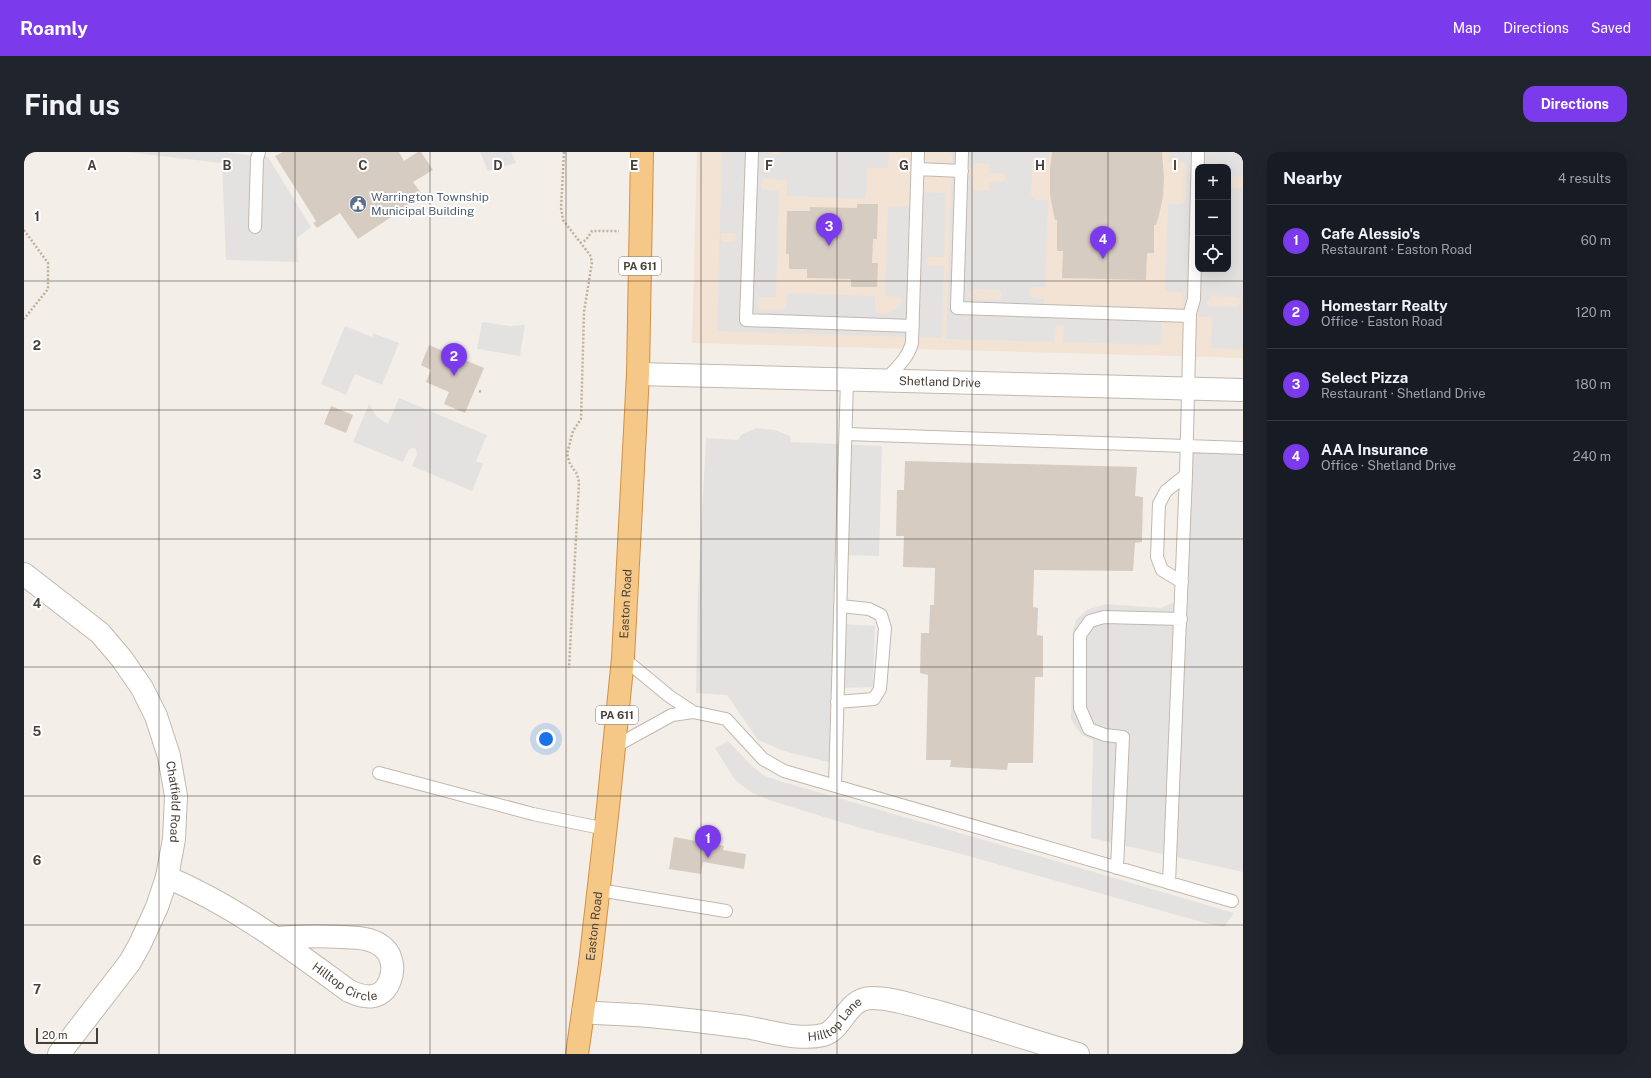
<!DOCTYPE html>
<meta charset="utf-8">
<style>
:root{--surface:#171b24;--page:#20242c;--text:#f1f3f6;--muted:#9ea1a6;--line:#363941;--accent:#7c3aed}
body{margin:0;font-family:"Public Sans",sans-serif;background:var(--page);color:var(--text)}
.controls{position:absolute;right:12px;top:12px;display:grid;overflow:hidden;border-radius:8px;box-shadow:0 4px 16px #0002}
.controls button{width:36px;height:36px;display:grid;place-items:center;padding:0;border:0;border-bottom:1px solid var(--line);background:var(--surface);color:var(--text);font:20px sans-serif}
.scale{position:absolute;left:12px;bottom:10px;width:62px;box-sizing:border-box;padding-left:4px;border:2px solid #463f37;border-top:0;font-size:11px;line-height:14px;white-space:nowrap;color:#463f37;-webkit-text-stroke:3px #fff;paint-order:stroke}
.you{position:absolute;left:522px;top:587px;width:14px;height:14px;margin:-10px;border:3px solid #fff;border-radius:50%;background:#1a73e8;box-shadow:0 0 0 6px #1a73e833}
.badge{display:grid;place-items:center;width:26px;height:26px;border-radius:50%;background:var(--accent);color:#fff;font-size:13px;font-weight:700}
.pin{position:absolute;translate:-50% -33px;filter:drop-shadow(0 1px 2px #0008)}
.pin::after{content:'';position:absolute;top:21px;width:14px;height:12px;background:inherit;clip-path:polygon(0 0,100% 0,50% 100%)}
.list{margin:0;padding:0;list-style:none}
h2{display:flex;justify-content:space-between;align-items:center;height:52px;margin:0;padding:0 16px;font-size:17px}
h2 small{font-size:13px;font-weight:400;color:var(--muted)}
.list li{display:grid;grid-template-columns:26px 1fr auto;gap:12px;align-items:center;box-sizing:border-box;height:72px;padding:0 16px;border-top:1px solid var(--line)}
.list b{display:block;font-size:15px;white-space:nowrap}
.list p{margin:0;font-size:13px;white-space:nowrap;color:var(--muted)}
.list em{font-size:13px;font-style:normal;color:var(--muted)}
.icon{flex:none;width:22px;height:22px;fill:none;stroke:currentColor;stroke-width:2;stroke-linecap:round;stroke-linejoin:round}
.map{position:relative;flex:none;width:1219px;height:902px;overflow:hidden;border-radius:12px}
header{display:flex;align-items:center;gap:24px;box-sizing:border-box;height:56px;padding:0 20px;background:var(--accent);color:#fff}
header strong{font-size:19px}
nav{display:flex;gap:22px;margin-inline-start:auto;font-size:14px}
.intro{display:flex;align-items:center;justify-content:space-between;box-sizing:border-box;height:96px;padding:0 24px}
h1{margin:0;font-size:28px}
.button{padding:10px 18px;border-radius:12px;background:var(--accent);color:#fff;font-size:14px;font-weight:700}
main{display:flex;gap:24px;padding:0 24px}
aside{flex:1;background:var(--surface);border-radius:12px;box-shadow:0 4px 16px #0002}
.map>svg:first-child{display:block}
.commercial{fill:#f3e3d5;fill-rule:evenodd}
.parking{fill:#e4e2e0;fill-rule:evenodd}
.building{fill:#d7ccc1}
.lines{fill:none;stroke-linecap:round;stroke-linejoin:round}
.service-casing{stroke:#c1b8ae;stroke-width:14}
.minor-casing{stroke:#c1b8ae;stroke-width:24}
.trunk-casing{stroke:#d39042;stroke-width:24}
.path{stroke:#bfb09e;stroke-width:2.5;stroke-dasharray:2 2;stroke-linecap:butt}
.service{stroke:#fff;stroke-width:12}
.minor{stroke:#fff;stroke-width:22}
.trunk{stroke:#f6c888;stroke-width:22}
.grid{fill:none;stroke:#463f37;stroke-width:1;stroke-opacity:0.55}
.labels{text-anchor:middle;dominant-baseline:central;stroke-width:4;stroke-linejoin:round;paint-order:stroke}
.shield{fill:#fff;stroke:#7e7973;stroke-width:1}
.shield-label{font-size:11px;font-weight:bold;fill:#463f37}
.service-label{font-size:12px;fill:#4e5e75;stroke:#fff;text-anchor:start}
.street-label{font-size:12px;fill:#463f37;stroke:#fff}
.grid-label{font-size:13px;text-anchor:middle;font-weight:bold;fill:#463f37;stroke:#fff;stroke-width:4;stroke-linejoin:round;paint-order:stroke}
</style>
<header>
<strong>Roamly</strong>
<nav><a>Map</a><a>Directions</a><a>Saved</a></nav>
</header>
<div class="intro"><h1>Find us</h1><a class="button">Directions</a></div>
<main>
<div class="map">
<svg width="1219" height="902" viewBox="0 0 1219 902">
<rect width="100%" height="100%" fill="#f3efe8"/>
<path class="commercial" d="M673,0H1219V206L668,191ZM1174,15H1204V117H1174Z"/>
<path class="parking" d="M101,0H195L244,5L287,75L273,86L274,110L202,108L198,11Z
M456,0H487L492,11L464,19Z
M698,0H744L750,3H754L756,0H865L864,16H843L842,47L763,44V28L741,26L738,27L737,35L739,37L755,39L752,145H738L735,146L734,154L737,158H760L763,151V141L851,144V157L853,161L861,162L871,158L877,150V145L861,144L864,54L892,55L893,40L922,41L920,105H906L902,107L903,111L905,114H920L918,186L693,179ZM698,81H711L712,88L709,90H698Z
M926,0H1026L1025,6L1014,5L1009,7L1008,10L1007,43L1011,48H1024L1021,135H1008L1005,137L1004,142L1012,147H1020V159L1138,163L1137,193L1039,190L1040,175L1035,172L1031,175L1030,190L922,187L928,3ZM953,11L965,12V21H980L982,28L978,30H965V39L950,38L947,33L948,15ZM948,137L975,138L977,139L978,144L975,148L948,147L945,145L944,142Z
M1145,0H1219V25L1204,24V15H1174V117H1204V37L1219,36V197L1187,196L1188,165L1158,164L1159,145L1157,140L1141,139L1144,51L1156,52L1160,50L1162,47V15L1159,10H1145ZM1187,144L1213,145L1216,147L1217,151L1213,155L1186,154L1183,152V148Z
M458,170L486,174L501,173L496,204L453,197Z
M321,174L348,185L349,181L375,191L358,233L331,222L322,243L297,232Z
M375,246L463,283L452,309L459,312L448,339L388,314L393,302L392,298L390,296L385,297L379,310L329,290L345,252L353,265L364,272Z
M732,276L751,278L766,284L767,290L858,294L855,404L818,403L816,472L851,474L849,535L814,536L812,612L760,599L734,588L703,543L672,541L674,439L682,286L714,288L718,282Z
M1158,294L1219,296V720L1067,686L1069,588L1058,583L1050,573L1047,566L1049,478L1052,468L1063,458L1082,452L1137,456L1153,449Z
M704,589L728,614L741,624L759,630L960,688L1210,761L1200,775L1181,771L930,700L836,676L748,649L728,641L711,628L691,596Z"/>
<path class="building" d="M259,0H375L380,9L394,0H397L409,18L389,30L399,44L334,87L316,61L293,76L289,71L292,69L251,4Z
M1028,0H1138L1140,26L1139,45L1135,63L1132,73H1130V101H1123L1122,128L1038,126L1039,99H1033V68H1031L1030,64L1026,43V16Z
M833,52H854L853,87H849L848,111H854L853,135H827V127L783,126V117H765V102H762L763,59H786V55L833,56Z
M405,193L460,216L441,261L420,252L425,240L402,230L407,218L397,213Z
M307,254L329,263L322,281L300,272Z
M881,309L1113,315L1111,344L1119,345L1118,390L1111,391L1109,419L1010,418L1009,455L1014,456L1013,483L1019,484V525H1011L1009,611H984L983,618L926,615L927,608H902L904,523L896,521L897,481H905L906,453H910L911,416L879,415L880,384H872L873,338H880Z
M650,685L700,694L699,698L722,702L720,717L679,710L677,722L645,717Z"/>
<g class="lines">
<defs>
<path id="service" d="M728,0L722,168L889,174
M938,0L933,156L1166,164
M894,17L938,19
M231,75L233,7L235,0
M860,229C871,217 884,207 888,191L894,0
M822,282L1219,296
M1158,430L1138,418L1133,405L1135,352L1142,339L1162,323
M599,506L645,544L669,560L702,567L739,607L760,619L1208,749
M813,550L850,547L856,537L861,476L857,463L845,457L816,454
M590,595L648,563L669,560
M355,621L509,662L582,677
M811,634L823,228
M1093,716L1099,585L1081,583L1065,577L1056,556V483L1066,469L1080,465L1157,467
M1145,731L1162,323L1166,161L1170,147L1174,0
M575,738L702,759"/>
<g id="minor">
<path id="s1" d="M614,222L1219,238"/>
<path id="s2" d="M0,422L76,481L98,507L118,536L132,564L145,604L152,644L150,687L143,725L133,755L116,792L106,810L35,902"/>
<path id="s3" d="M143,725C211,754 266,796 325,839C332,842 341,846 349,844C365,842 372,819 366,805C364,798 355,791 348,789C339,785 328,786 318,785C296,784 275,784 253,786"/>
<path id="s4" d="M559,860C581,862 603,862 625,864C657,867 690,871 721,875C746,879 774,889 799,883C819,878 822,846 848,846C868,846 887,853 907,858C956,871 1005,888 1054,902"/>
</g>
<g id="trunk">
<path id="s5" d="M553,902L566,812L584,655L599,506L614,222L618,0"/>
</g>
</defs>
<use href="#service" class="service-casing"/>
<use href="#minor" class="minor-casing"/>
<use href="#trunk" class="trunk-casing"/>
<path class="path" d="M540,0L537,56L539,68L566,103L568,110L560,160L557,267L549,279L543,302L546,312L553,322L555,330L545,516
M0,78L24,111V137L0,167
M556,91L562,88L568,79H595
M455,239L458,240"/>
<use href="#service" class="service"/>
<use href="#minor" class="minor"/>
<use href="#trunk" class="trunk"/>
</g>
<path class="grid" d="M135,0V902M271,0V902M406,0V902M542,0V902M677,0V902M813,0V902M948,0V902M1084,0V902M0,129H1219M0,258H1219M0,387H1219M0,515H1219M0,644H1219M0,773H1219"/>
<defs>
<symbol id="civic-disc" viewBox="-11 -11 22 22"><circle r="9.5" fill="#5c6f8a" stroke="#fff"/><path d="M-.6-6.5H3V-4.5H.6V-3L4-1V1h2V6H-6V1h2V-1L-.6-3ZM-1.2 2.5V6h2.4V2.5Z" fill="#fff"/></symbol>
</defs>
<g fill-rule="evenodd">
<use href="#civic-disc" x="324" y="42" width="20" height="20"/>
</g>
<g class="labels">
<g class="shield">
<rect x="595" y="105" width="42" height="18" rx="3"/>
<rect x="572" y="554" width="42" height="18" rx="3"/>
</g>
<g class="shield-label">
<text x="616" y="114">PA 611</text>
<text x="593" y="563">PA 611</text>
</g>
<g class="service-label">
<text x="347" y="45">Warrington Township<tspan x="347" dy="14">Municipal Building</tspan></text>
</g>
<g class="street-label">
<text stroke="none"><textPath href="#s1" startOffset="302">Shetland Drive</textPath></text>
<text stroke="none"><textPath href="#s5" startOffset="453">Easton Road</textPath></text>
<text stroke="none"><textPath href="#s2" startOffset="285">Chatfield Road</textPath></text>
<text stroke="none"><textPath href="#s5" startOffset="129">Easton Road</textPath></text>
<text stroke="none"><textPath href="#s3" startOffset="208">Hilltop Circle</textPath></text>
<text stroke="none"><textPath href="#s4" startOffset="260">Hilltop Lane</textPath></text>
</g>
</g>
<g class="grid-label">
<text x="68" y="18">A</text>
<text x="203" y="18">B</text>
<text x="339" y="18">C</text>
<text x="474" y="18">D</text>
<text x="610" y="18">E</text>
<text x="745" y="18">F</text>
<text x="880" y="18">G</text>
<text x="1016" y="18">H</text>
<text x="1151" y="18">I</text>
<text x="13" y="69">1</text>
<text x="13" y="198">2</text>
<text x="13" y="327">3</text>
<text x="13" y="456">4</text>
<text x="13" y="584">5</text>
<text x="13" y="713">6</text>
<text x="13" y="842">7</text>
</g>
</svg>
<div class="controls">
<button>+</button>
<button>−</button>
<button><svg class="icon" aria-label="locate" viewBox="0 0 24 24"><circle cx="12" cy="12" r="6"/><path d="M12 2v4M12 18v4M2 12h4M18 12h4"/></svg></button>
</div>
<div class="scale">20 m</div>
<div class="you"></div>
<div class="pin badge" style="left:684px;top:706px">1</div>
<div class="pin badge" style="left:430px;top:224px">2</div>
<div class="pin badge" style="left:805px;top:94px">3</div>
<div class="pin badge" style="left:1079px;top:107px">4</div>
</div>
<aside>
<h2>Nearby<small>4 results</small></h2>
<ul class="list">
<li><span class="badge">1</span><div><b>Cafe Alessio's</b><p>Restaurant · Easton Road</p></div><em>60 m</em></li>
<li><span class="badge">2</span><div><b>Homestarr Realty</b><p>Office · Easton Road</p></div><em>120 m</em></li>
<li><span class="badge">3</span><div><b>Select Pizza</b><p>Restaurant · Shetland Drive</p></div><em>180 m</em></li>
<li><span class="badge">4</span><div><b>AAA Insurance</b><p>Office · Shetland Drive</p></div><em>240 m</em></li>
</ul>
</aside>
</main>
